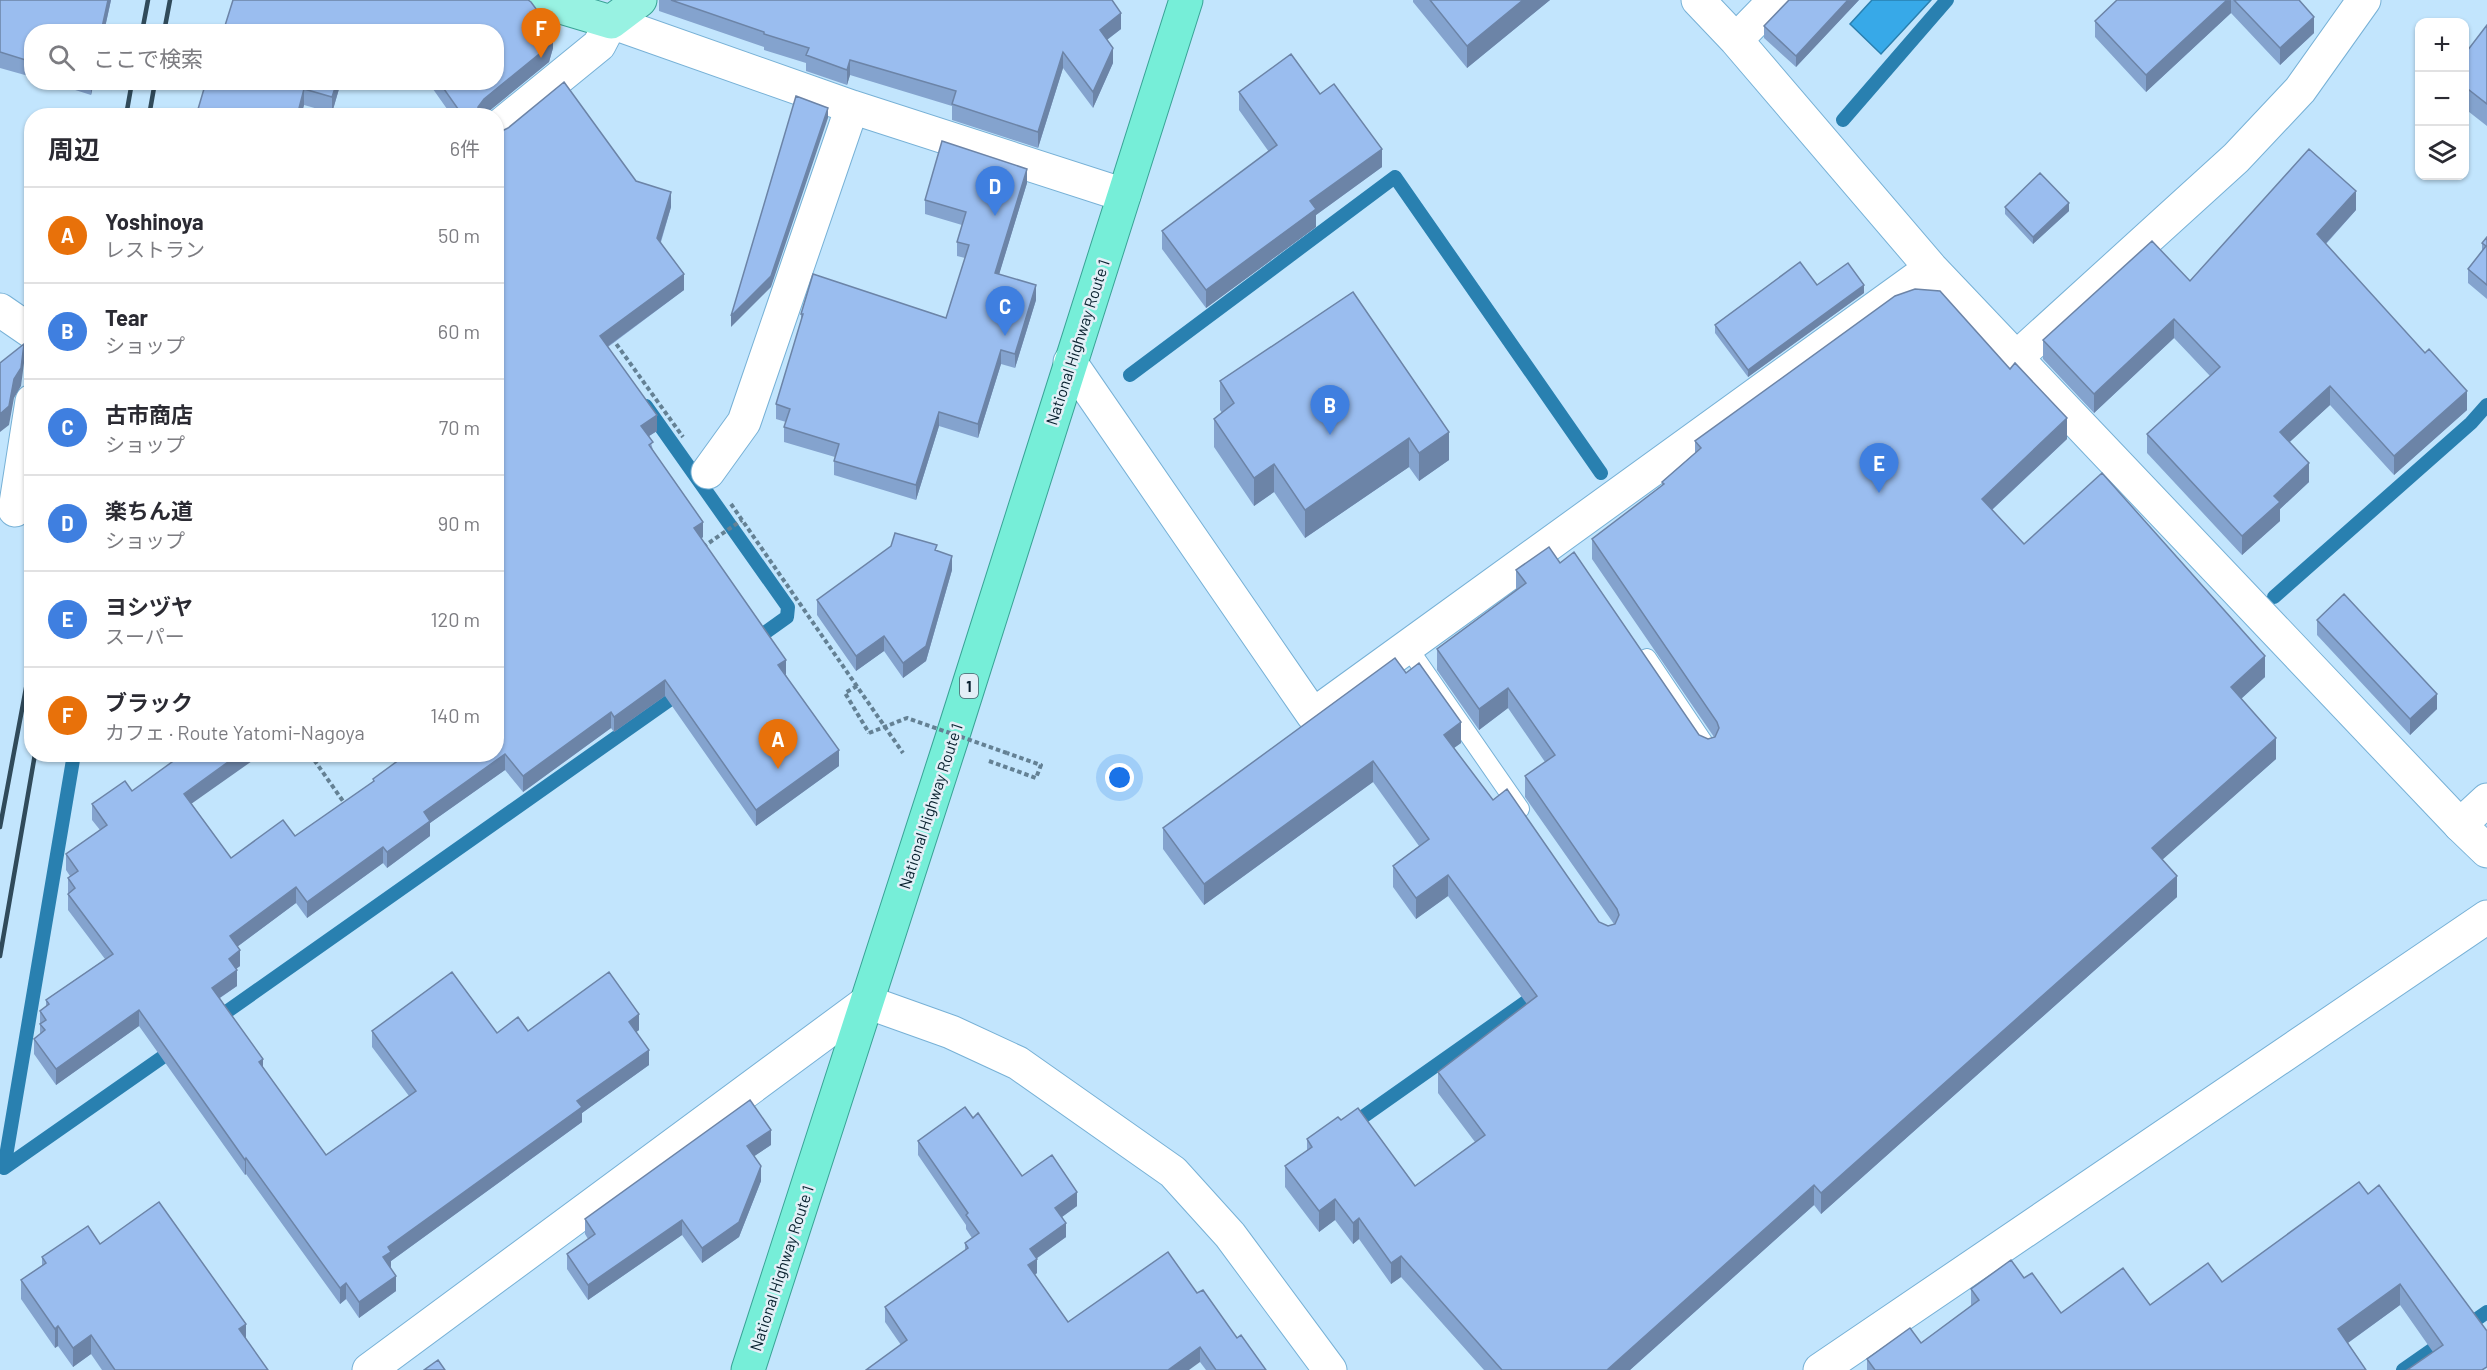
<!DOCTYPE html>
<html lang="ja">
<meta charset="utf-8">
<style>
:root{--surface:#fff;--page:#f2f2f3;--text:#2b2b33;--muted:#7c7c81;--line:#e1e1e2;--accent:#0f766e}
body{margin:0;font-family:Barlow,"Noto Sans JP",sans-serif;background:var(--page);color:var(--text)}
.controls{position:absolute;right:18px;top:18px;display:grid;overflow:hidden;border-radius:12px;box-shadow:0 2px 4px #0004}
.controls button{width:54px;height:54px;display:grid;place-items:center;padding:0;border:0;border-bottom:2px solid var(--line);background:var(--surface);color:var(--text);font:30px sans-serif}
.you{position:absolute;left:1120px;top:778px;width:21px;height:21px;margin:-15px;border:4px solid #fff;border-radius:50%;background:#1a73e8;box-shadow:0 0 0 9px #1a73e833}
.badge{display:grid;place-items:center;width:39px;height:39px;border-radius:50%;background:var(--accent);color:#fff;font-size:20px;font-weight:700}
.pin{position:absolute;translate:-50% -50px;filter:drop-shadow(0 2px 3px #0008)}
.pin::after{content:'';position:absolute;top:32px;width:21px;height:18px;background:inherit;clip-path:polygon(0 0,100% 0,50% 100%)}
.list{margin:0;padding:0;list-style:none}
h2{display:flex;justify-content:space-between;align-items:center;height:78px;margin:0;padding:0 24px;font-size:26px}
h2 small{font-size:20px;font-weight:400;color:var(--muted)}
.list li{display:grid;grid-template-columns:39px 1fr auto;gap:18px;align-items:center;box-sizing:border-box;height:96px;padding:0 24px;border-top:2px solid var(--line)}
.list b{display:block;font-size:22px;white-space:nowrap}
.list p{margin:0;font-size:20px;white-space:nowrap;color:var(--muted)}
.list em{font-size:20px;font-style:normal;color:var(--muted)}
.icon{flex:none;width:33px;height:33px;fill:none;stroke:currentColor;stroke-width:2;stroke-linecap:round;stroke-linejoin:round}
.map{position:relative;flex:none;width:2487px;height:1370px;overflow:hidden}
.search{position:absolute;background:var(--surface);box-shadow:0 2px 4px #0004;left:24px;top:24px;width:480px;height:66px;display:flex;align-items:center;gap:15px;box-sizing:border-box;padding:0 21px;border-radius:24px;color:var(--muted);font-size:22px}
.panel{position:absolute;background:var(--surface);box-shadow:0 2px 4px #0004;left:24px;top:108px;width:480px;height:654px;border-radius:24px}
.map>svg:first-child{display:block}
.water{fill:#37a9e8;stroke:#2980b0;stroke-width:1.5}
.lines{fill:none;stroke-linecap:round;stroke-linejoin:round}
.stream{stroke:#2980b0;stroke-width:14}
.service-casing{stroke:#77b1d6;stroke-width:20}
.minor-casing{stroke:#77b1d6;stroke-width:35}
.tertiary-casing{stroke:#77b1d6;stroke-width:35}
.primary-casing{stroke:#39a396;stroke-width:35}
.trunk-casing{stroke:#39a396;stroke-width:35}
.path{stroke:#648194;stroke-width:4;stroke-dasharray:4.5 3;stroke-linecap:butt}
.service{stroke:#fff;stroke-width:18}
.minor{stroke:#fff;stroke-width:33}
.tertiary{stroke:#fff;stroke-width:33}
.primary{stroke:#98f2e2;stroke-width:33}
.trunk{stroke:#76eed8;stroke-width:33}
.rail{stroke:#304a5a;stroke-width:4.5}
.path-bridge{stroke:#648194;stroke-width:4;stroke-dasharray:4.5 3;stroke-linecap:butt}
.wall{fill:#84a3ce}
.shaded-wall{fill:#6c84a7}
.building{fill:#9abdef;stroke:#6c84a7;stroke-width:1.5}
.labels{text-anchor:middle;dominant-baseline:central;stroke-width:5;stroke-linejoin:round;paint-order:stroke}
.shield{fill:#e3eff7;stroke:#4a5e6a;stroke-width:1.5}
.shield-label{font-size:15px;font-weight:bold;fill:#08202e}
.street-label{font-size:16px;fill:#08202e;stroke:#e3eff7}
</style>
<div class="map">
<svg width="2487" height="1370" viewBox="0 0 2487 1370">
<rect width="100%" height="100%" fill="#c2e5fd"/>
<path class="water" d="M1872,0H1931L1881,54L1850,24Z"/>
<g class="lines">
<path class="stream" d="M1843,120L1947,0
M1130,375L1395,177L1601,473
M646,406L788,607L787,617L752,642
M2274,597L2471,423L2487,405
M215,1020L682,691
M1350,1126L1540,992
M4,1168L177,1047
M4,1168L74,754
M2464,1328L2487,1312
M2403,1370L2446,1340"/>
<defs>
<path id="service" d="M1407,646L1520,809
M1647,658L1708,749"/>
<path id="minor" d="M1698,0L1736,40L1931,268L2460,825L2487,851
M1736,40L1775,0
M496,129L599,45L611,22L852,107L1124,195
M0,310L32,332
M2016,358L2236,158L2300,90L2364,0
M1070,362L1313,715L1931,268
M708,472L744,422L852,107
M15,510L32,401
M369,1370L867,1002"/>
<path id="tertiary" d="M2460,825L2487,800
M867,1002L951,1032L1018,1063L1173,1172L1230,1235L1330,1370
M1820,1370L2487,917"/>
<path id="primary" d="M537,0L611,22L640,0"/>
<path id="trunk" d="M748,1370L953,735L1186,0"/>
</defs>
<use href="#service" class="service-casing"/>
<use href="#minor" class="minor-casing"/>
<use href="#tertiary" class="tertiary-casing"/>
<use href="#primary" class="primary-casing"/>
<use href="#trunk" class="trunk-casing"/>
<path class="path" d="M612,338L683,437
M731,504L903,753
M703,547L742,520
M857,686L845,693L869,733
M310,754L345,804
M989,761L1036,778L1041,765L1007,753"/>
<use href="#service" class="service"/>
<use href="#minor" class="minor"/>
<use href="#tertiary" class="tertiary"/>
<use href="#primary" class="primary"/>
<use href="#trunk" class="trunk"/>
<path class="rail" d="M142,32L148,0
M164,32L170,0
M126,116L132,82
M149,116L155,82
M0,827L32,656
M0,956L35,754"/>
<path class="path-bridge" d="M869,733L907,718L1007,753"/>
</g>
<path class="wall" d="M0,0H111L104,32H32V77L0,68Z
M233,0H528L531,2L553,32V48L549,62L483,116H452L428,82H496V32H223Z
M659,0H1112L1121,29L1107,40L1113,63L1093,108L1063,68L1038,148L952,120V106L850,75L847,85L806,71V63L764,50V47L659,11Z
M1413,0H1550L1467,68L1413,2Z
M1789,0H1859L1796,67L1764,38V26Z
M2117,0H2299L2314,33L2280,65L2231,13L2146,92L2095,37V21Z
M2487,25V126L2464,108V55Z
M50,82H94L91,95Z
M206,82H341L332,113L304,105L301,116H196Z
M1239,92L1320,94L1382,167L1316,215V227L1206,308L1162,249V231L1269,152L1239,110Z
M636,181L671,207L661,242L684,290L608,347L657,431L649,436L653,450L703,537L701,539L786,675L839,766L756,826L665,696L614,732L611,728L523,792L505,770L430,823V836L387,868L383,863L307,918L296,903L237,947L240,966L236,969L237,986L220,998L263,1068L326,1155L409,1096L372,1047V1031L497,1033L528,1031L639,1030L636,1032L649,1065L582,1113V1122L391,1261L390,1267L396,1291L359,1318L346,1299L340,1304L246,1174L245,1175L139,1026L56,1085L34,1054V1039L40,1034V1011L46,1007V1000L105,959L68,910V878L70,876L66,870V854L100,830L92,820V804L132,791L192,804L231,858L295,836L373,782V779L496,754Z
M1027,183L999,274L1036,300L1015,368L1001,364L978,438L939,426L916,500L834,475V461L835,457L784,442V427L786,422L776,419V404L801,322V314L946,318L965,258L957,256V242L962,225L925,214V200Z
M2005,207L2069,211L2033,244L2005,214Z
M2356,210L2326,244L2467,410L2394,475L2330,405L2289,442L2309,482L2280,509V521L2242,555L2147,453V434L2210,376L2174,338L2094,413L2043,359V340L2190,281Z
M2487,237V299L2468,283V269L2482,251V243Z
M1353,292L1449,460L1419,481L1409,467L1305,538L1274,492L1254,506L1214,447V419L1222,413L1220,410V381Z
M1864,293L1748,377L1715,333V325Z
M2067,439L1992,510L2024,544L2265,677L2241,699L2276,759L2162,859L2177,897L1821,1214L1814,1205L1630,1370H1484L1401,1277L1391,1284L1359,1239L1353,1244L1335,1220L1319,1232L1285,1187V1166L1307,1151V1139L1341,1120L1415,1186L1475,1142L1438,1093V1072L1527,1004L1448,896L1416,919L1393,887V866L1419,846L1373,782L1204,905L1163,849V828L1406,673L1461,743L1454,748L1493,800L1599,922L1608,926L1614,924L1525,797V776L1545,762L1508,708L1479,730L1437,670V649L1516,591V570L1560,563L1699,735L1708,739L1714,737L1592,559V539L1662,486V482L1695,453V441Z
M937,551L952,570L926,661L903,678L884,651L856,671L817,615V600Z
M2317,620L2437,709L2410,735L2317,635Z
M973,1118L1022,1176L1077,1206L1062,1217L1066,1237L1036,1259L1037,1273L1035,1275L1068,1322L1197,1293L1266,1370H1206L1200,1362L901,1345L885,1322V1307L965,1251V1243L972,1238L966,1229V1225L918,1155V1141Z
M771,1145L754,1156L761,1181L739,1237L702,1263L682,1235L588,1300L567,1269V1254L588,1239L585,1234V1219Z
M2368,1194L2487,1331L2433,1352L2400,1305L2348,1343L2366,1370H1867V1359L1921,1343L1971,1306V1289L2024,1278L2061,1313L2150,1305L2222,1282Z
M100,1244L246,1340L268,1370H102L91,1354L73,1367L58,1346L55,1348L21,1299V1280L42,1266V1257Z"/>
<path class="shaded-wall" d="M108,0H111L104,32H101Z
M1523,0H1550L1467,68V46Z
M1848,0H1859L1796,67V56Z
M2227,0H2231V13L2146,92V75Z
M1121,13V29L1100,45V30Z
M2314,17V33L2280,65V48Z
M397,26V32H389Z
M553,32V48L549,62L483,116H478V107L484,99Z
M1113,48V63L1093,108V92Z
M1063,52V68L1038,148V132Z
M850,60V75L847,85V70Z
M91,82H94L91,95Z
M337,82H341L332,113V97Z
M304,89V105L301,116H297Z
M828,108V118L771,287L731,327V316Z
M1382,149V167L1316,215V227L1206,308V290L1310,201Z
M1027,169V183L995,288V273Z
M2356,191V210L2317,253V234Z
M671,192V207L657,253V238Z
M2069,203V211L2033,244V237Z
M684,274V290L600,352V336Z
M1036,285V300L1015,368V354Z
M1864,285V293L1748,377V370Z
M2174,319V338L2094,413V394Z
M24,344V363L21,386L14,398L9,425L0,432V414Z
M1001,350V364L978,438V424Z
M2330,386V405L2280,451V432Z
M2467,391V410L2394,475V456Z
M939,412V426L916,500V485Z
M657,415V431L641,441V426Z
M2067,418V439L1982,519V499Z
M1449,432V460L1419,481V453Z
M1409,438V467L1305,538V510Z
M2309,463V482L2280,509V521L2242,555V536L2274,496Z
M1274,464V492L1254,506V478Z
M703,522V537L694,544V528Z
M952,556V570L926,661L903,678V663Z
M884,636V651L856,671V656Z
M2265,656V677L2231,708V687Z
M786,660V675L778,665Z
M665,680V696L614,732V717Z
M1508,688V708L1479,730V709Z
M2437,694V709L2410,735V719Z
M611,712V728L523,792V776Z
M1461,722V743L1444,755V735Z
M2276,738V759L2152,869V848Z
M839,750V766L756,826V810Z
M239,754H262L184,809V794Z
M505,754V770L430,823V836L387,868V852L424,812Z
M1373,761V782L1204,905V884Z
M383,847V863L307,918V902Z
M1448,875V896L1416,919V898Z
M2177,876V897L1821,1214V1193Z
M296,887V903L230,952V936Z
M240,950V966L229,974V959Z
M237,970V986L212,1003V988Z
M139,1010V1026L56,1085V1069Z
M639,1014V1030L629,1038V1022Z
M649,1050V1065L582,1113V1122L391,1261V1267L383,1273V1257L388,1247L577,1101Z
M263,1059V1075L259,1062Z
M771,1130V1145L747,1161V1146Z
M246,1158V1174L245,1175V1160Z
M761,1166V1181L739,1237L702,1263V1248Z
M1814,1185V1205L1630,1370H1607Z
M1077,1192V1206L1055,1222V1208Z
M1335,1199V1220L1319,1232V1211Z
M1359,1218V1239L1353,1244V1223Z
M682,1220V1235L588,1300V1285Z
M1066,1223V1237L1030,1263V1249Z
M1401,1256V1277L1391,1284V1263Z
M1037,1259V1273L1028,1279V1265Z
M396,1276V1291L359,1318V1302Z
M346,1283V1299L340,1304V1288Z
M2400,1284V1305L2338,1350V1329Z
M246,1324V1343L239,1329Z
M58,1326V1346L55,1348V1329Z
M91,1335V1354L73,1367V1348Z
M1200,1347V1362L1189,1370H1168Z"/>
<path class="building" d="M0,0H108L101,32H32V62L0,52Z
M233,0H528L531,2L553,32L549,46L484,99L478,107V116H463L439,82H496V32H402L397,26L389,32H223Z
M671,0H1112L1121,13L1100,30L1113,48L1093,92L1063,52L1038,132L952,104L956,91L850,60L847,70L806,55L809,48L764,34V32Z
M1430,0H1523L1467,46Z
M1789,0H1848L1796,56L1764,26Z
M2117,0H2227L2146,75L2095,21Z
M2234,0H2299L2314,17L2280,48Z
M2487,25V104L2464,86V55Z
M1291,54L1320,94L1334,84L1382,149L1310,201L1316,209L1206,290L1162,231L1277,145L1239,92Z
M206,82H337L332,97L304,89L297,116H196Z
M564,82L636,181L671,192L657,238L684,274L600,336L657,415L641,426L653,442L649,445L703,522L694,528L786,660L778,665L839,750L756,810L665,680L614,717L611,712L523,776L505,754L424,812L430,821L387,852L383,847L307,902L296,887L230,936L240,950L229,959L237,970L212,988L263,1059L259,1062L326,1155L416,1091L372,1031L452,972L497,1033L518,1017L528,1031L609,972L639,1014L629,1022L649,1050L577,1101L582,1107L388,1247L391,1252L383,1257L396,1276L359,1302L346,1283L340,1288L246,1158L245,1160L139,1010L56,1069L34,1039L45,1030L40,1024L46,1020L40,1011L49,1004L46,1000L113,954L68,894L75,888L68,878L78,871L66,854L107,825L92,804L125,781L132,791L183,754H239L184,794L231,858L283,820L295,836L374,781L373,779L407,754H496V131L500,132L508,128Z
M796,96L828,108L771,276L731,316Z
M942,141L1027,169L995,273L1036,285L1015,354L1001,350L978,424L939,412L916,485L834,461L839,444L784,427L790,409L776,404L803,314H801L813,274L946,318L969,245L957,242L966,212L925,200Z
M2309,149L2356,191L2317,234L2425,353L2429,349L2467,391L2394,456L2330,386L2280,432L2309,463L2274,496L2280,502L2242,536L2147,434L2220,367L2174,319L2094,394L2043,340L2152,241L2190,281Z
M2040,173L2069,203L2033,237L2005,207Z
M2487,237V285L2468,269L2486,246L2482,243Z
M1800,262L1817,285L1848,263L1864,285L1748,370L1715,325Z
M1915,289L1940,291L2010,369L2015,363L2067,418L1982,499L2024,544L2102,473L2265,656L2231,687L2276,738L2152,848L2177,876L1821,1193L1814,1185L1607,1370H1502L1401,1256L1391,1263L1359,1218L1353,1223L1335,1199L1319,1211L1285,1166L1312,1147L1307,1139L1338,1117L1341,1120L1358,1108L1415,1186L1485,1135L1438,1072L1537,996L1448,875L1416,898L1393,866L1429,839L1373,761L1204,884L1163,828L1395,658L1406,673L1419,663L1461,722L1444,735L1493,800L1507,789L1599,922L1608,926L1615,924L1619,915L1617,909L1525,776L1555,755L1508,688L1479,709L1437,649L1526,583L1516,570L1549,547L1560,563L1574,552L1699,735L1708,739L1715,737L1719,728L1717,722L1592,539L1664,484L1662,482L1701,448L1695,441L1895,296Z
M1353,292L1449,432L1419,453L1409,438L1305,510L1274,464L1254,478L1214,419L1234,403L1220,381Z
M24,344L21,368L14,379L9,406L0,414V363Z
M895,533L937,545L935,550L952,556L926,646L903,663L884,636L856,656L817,600L891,546Z
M2344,594L2437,694L2410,719L2317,620Z
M750,1100L771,1130L747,1146L761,1166L739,1222L702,1248L682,1220L588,1285L567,1254L595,1234L585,1219Z
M965,1107L973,1118L978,1113L1022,1176L1052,1155L1077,1192L1055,1208L1066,1223L1030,1249L1037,1259L1028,1265L1068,1322L1168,1252L1197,1293L1203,1290L1237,1338L1241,1335L1266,1370H1216L1200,1347L1168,1370H866L907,1340L885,1307L968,1248L965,1243L979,1233L966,1215L968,1213L918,1141Z
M2359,1182L2368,1194L2379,1185L2487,1331V1367L2482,1370H2407L2443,1345L2400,1284L2338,1329L2366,1370H1875L1867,1359L1910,1328L1921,1343L1979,1300L1971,1289L2011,1260L2024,1278L2032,1273L2061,1313L2123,1268L2150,1305L2208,1263L2222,1282Z
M159,1202L246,1324L239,1329L268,1370H115L91,1335L73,1348L58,1326L55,1329L21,1280L46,1263L42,1257L88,1226L100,1244Z
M438,1360L445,1370H424Z"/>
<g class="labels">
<rect class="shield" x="960" y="674" width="18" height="24" rx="4.5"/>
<g class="shield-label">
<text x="969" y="686">1</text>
</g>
<g class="street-label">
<text transform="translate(1077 342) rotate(-72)">National Highway Route 1</text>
<text transform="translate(930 806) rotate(-72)">National Highway Route 1</text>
<text transform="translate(781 1268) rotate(-72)">National Highway Route 1</text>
</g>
</g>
</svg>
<div class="controls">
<button>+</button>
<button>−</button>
<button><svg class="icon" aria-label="layers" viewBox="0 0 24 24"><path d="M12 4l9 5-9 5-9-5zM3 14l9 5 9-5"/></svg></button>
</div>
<div class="you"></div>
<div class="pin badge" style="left:778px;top:769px;background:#e8710a">A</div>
<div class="pin badge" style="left:1330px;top:435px;background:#3f7fe0">B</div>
<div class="pin badge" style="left:1005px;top:336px;background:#3f7fe0">C</div>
<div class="pin badge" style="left:995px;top:216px;background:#3f7fe0">D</div>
<div class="pin badge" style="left:1879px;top:493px;background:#3f7fe0">E</div>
<div class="pin badge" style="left:541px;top:58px;background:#e8710a">F</div>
<div class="search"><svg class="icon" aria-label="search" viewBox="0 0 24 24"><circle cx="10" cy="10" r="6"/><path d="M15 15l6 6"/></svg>ここで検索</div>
<section class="panel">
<h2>周辺<small>6件</small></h2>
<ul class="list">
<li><span class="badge" style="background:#e8710a">A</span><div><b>Yoshinoya</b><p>レストラン</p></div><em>50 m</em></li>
<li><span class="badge" style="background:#3f7fe0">B</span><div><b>Tear</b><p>ショップ</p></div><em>60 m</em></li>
<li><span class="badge" style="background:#3f7fe0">C</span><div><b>古市商店</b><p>ショップ</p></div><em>70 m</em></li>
<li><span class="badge" style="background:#3f7fe0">D</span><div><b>楽ちん道</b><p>ショップ</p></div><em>90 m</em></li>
<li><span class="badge" style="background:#3f7fe0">E</span><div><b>ヨシヅヤ</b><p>スーパー</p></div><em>120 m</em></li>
<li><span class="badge" style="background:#e8710a">F</span><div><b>ブラック</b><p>カフェ · Route Yatomi-Nagoya</p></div><em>140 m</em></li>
</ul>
</section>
</div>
